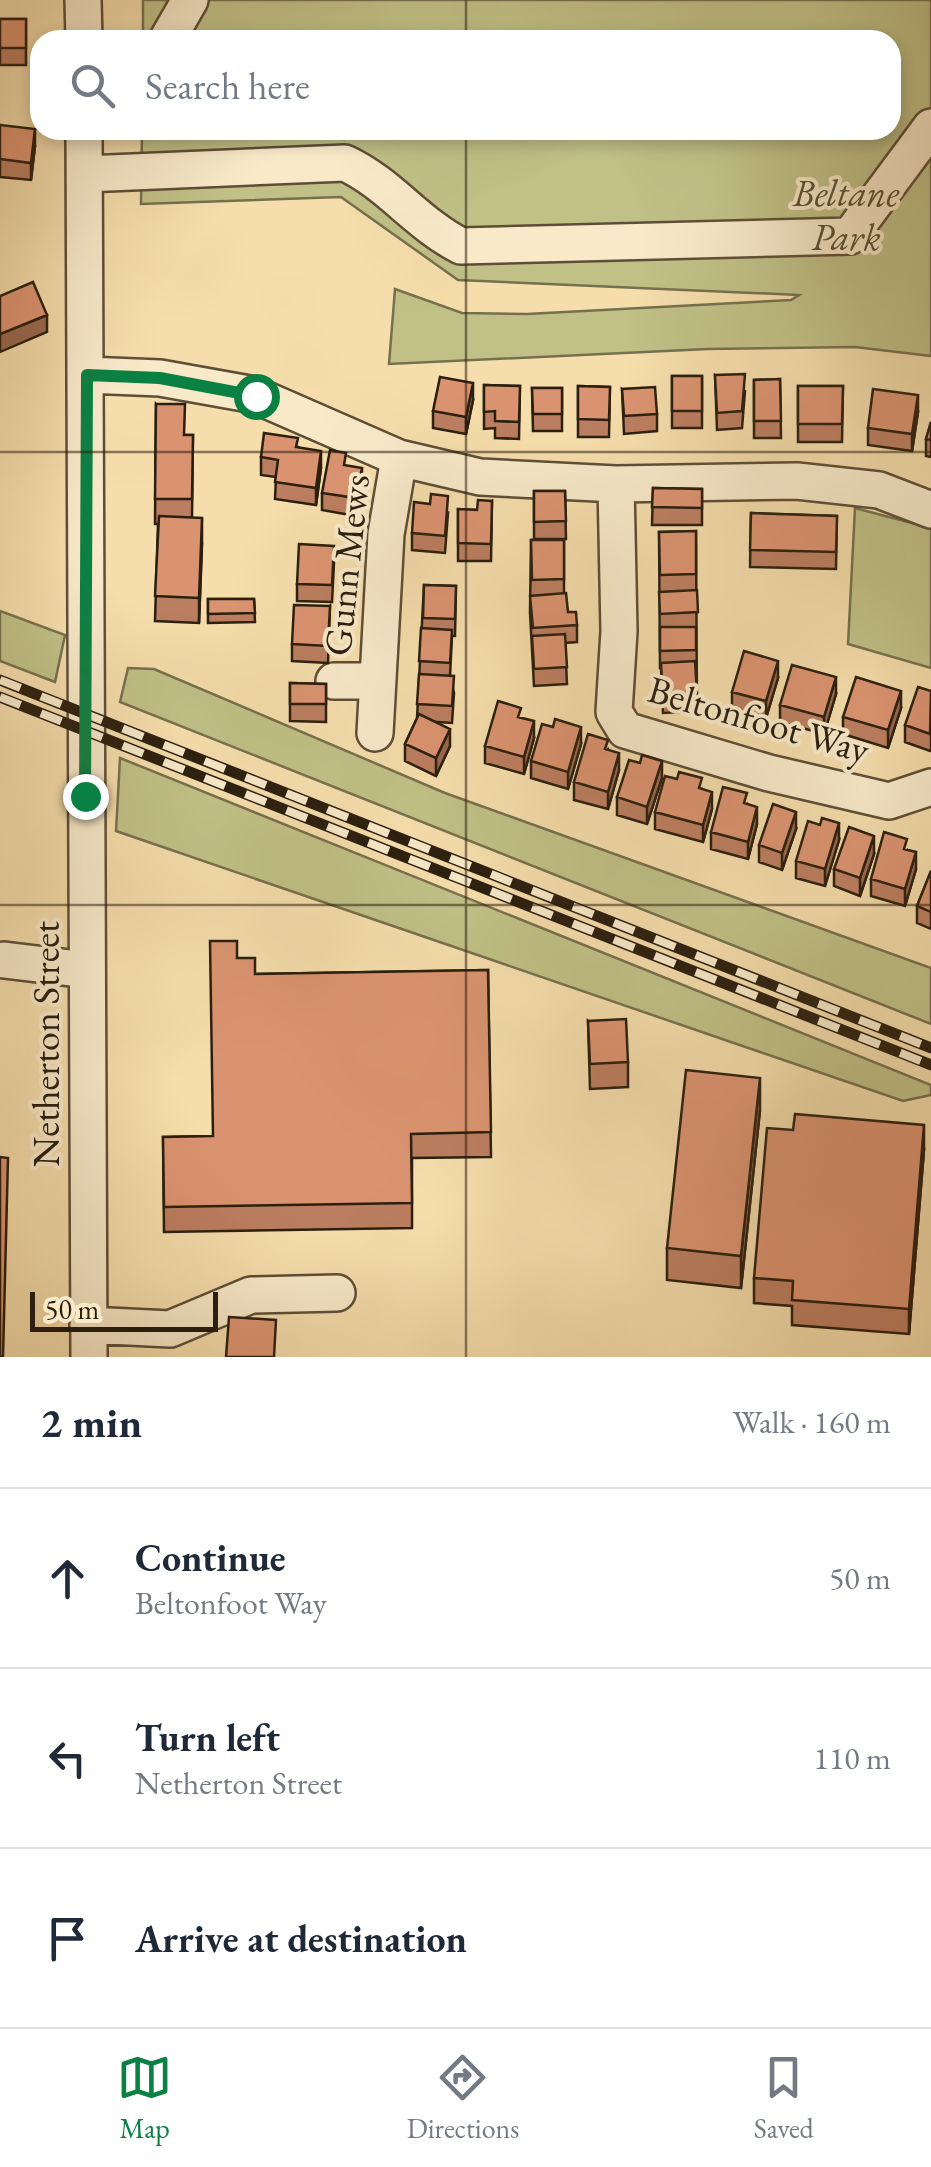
<!DOCTYPE html>
<meta charset="utf-8">
<style>
:root{--surface:#fff;--page:#f2f2f3;--text:#1f2937;--muted:#747a83;--line:#e0e1e3;--accent:#0b8043}
body{margin:0;font-family:"EB Garamond",serif;background:var(--page);color:var(--text)}
.scale{position:absolute;left:30px;bottom:25px;width:188px;box-sizing:border-box;padding-left:10px;border:5px solid #2c1f0f;border-top:0;font-size:28px;line-height:35px;white-space:nowrap;color:#2c1f0f;-webkit-text-stroke:8px #f8e9c9;paint-order:stroke}
.stop{position:absolute;width:30px;height:30px;margin:-22px;border:8px solid #0b8043;border-radius:50%;background:#fff}
.stop.end{background:#0b8043;border-color:#fff;box-shadow:0 2px 10px #0008}
.list{margin:0;padding:0;list-style:none}
h2{display:flex;justify-content:space-between;align-items:center;height:130px;margin:0;padding:0 40px;font-size:42px}
h2 small{font-size:32px;font-weight:400;color:var(--muted)}
.list li{display:grid;grid-template-columns:65px 1fr auto;gap:30px;align-items:center;box-sizing:border-box;height:180px;padding:0 40px;border-top:2px solid var(--line)}
.list b{display:block;font-size:38px;white-space:nowrap}
.list p{margin:0;font-size:32px;white-space:nowrap;color:var(--muted)}
.list em{font-size:32px;font-style:normal;color:var(--muted)}
.icon{flex:none;width:55px;height:55px;fill:none;stroke:currentColor;stroke-width:2;stroke-linecap:round;stroke-linejoin:round}
.map{position:relative;flex:none;width:931px;height:1357px;overflow:hidden}
.search{position:absolute;background:var(--surface);box-shadow:0 5px 15px #0003;left:30px;right:30px;top:30px;height:110px;display:flex;align-items:center;gap:25px;box-sizing:border-box;padding:0 35px;border-radius:30px;color:var(--muted);font-size:38px}
.sheet{height:670px;background:var(--surface)}
nav{display:flex;justify-content:space-around;align-items:center;box-sizing:border-box;height:140px;border-top:2px solid var(--line);background:var(--surface);font-size:28px;color:var(--muted)}
nav a{display:grid;justify-items:center;gap:5px}
nav .on{color:var(--accent)}
.map>svg:first-child{display:block}
.green{fill:#c0c087;stroke:#76704b;stroke-width:2.5}
.lines{fill:none;stroke-linecap:round;stroke-linejoin:round}
.minor-casing{stroke:#5e4e36;stroke-width:40}
.minor{stroke:#f8e9c9;stroke-width:35}
.rail-casing{stroke:#2c1f0f;stroke-width:11}
.rail{stroke:#f8e9c9;stroke-width:8;stroke-dasharray:22;stroke-linecap:butt}
.wall{fill:#bb7e60;stroke:#2c1f0f;stroke-width:2.5}
.shaded-wall{fill:#99674e;stroke:#2c1f0f;stroke-width:2.5}
.building{fill:#da9370;stroke:#2c1f0f;stroke-width:2.5}
.route{stroke:#0b8043;stroke-width:12}
.grid{fill:none;stroke:#2c1f0f;stroke-width:2.5;stroke-opacity:0.55}
.labels{text-anchor:middle;dominant-baseline:central;stroke-width:8;stroke-linejoin:round;paint-order:stroke}
.park-label{font-size:38px;font-style:italic;fill:#584f33;stroke:#f8e9c9}
.street-label{font-size:38px;fill:#2c1f0f;stroke:#f8e9c9}
</style>
<div class="map">
<svg width="931" height="1357" viewBox="0 0 931 1357">
<rect width="100%" height="100%" fill="#f5ddac"/>
<filter id="stains"><feTurbulence type="fractalNoise" baseFrequency=".002" numOctaves="4"/><feColorMatrix values="0 0 0 0 .2 0 0 0 0 .09 0 0 0 0 .02 0 0 0 .5 -.17"/></filter>
<radialGradient id="worn" r=".72"><stop offset=".6" stop-color="#630" stop-opacity="0"/><stop offset="1" stop-color="#630" stop-opacity=".3"/></radialGradient>
<path class="green" d="M143,0H931V356L855,347L708,349L389,364L395,289L462,313L527,314L791,300L799,295L458,280L341,197L141,204L142,130H891V40H143Z
M855,508L931,528V668L848,644Z
M0,611L65,635L55,682L0,661Z
M128,668L154,669L445,793L931,968V1024L120,702Z
M120,758L931,1085V1095L903,1101L116,831Z"/>
<g class="lines">
<defs>
<path id="minor" d="M83,0L84,40
M167,40L190,0
M84,130L89,1357
M85,174L345,163C390,184 417,224 461,246L850,236L931,127
M87,375L160,378L255,395L399,458L480,477L616,484L797,481L879,490L931,510
M616,484L619,631L614,712L625,730L769,773L889,801L931,787
M334,681H377
M375,733L386,534L399,458
M4,960L87,970
M88,1325L170,1329L251,1295L337,1293"/>
</defs>
<use href="#minor" class="minor-casing"/>
<use href="#minor" class="minor"/>
<defs>
<path id="rail" d="M0,680L931,1048
M0,697L931,1065"/>
</defs>
<use href="#rail" class="rail-casing"/>
<use href="#rail" class="rail"/>
</g>
<path class="wall" d="M0,19H26V65H0Z
M0,125L35,146L31,180L0,177Z
M715,375L745,391L742,428L717,430Z
M672,376H702V428H672Z
M780,379L781,438H754V380Z
M484,385L520,386L519,439L495,438V428L484,429Z
M578,386L610,387L609,437H578Z
M798,386H843L842,442H798Z
M532,388H562V431H533Z
M622,389L657,414V431L624,434Z
M473,400L466,434L433,428V411Z
M156,404L185,435H193L192,518L202,543L199,623L155,621L158,524H155Z
M918,412L912,451L868,445V428Z
M931,422V457L926,456V439Z
M298,447L321,468L316,505L275,499L276,477L261,475V457Z
M362,486L356,516L322,510V493Z
M653,488L702,489V525H652Z
M534,491H565L566,539H534Z
M492,501L491,561H458V509L477,510Z
M448,513L445,553L412,550V533Z
M751,513L837,516L836,569L750,567Z
M696,531L697,711L663,713L661,668H660L659,532Z
M531,540H564V594L568,612L577,625V642L565,643L567,684L534,686L530,613Z
M334,563L332,602L297,601V584Z
M424,585L456,586L455,636H452L450,676L454,693L452,723L436,722L450,746L436,776L405,761V744L417,718Z
M208,599H254L255,622L208,623Z
M330,606L328,663L292,661V644Z
M778,678L766,718L732,709V692Z
M290,683L326,684V722L290,721Z
M931,691V749L930,751L905,742V725Z
M836,694L824,734L780,722V705Z
M901,708L888,748L843,734V717Z
M534,738L524,774L485,763V746Z
M581,744L568,789L531,778V761Z
M608,749L619,770L608,809L574,800V782Z
M640,763L662,778L647,824L617,815V797Z
M702,789L712,809L703,842L655,829V812Z
M747,804L757,824L748,859L711,849V832Z
M796,829L782,870L759,862V845Z
M839,840L825,886L796,878V861Z
M907,850L916,869L905,906L871,896V879Z
M874,854L860,896L834,886V869Z
M931,871V929L917,923V906Z
M237,958L255,974L488,970L491,1157L412,1158V1228L164,1232L163,1137L213,1136Z
M588,1021L628,1062V1087L590,1089Z
M760,1110L741,1288L667,1280V1248Z
M924,1150L909,1334L792,1325V1306L754,1303V1278Z"/>
<path class="shaded-wall" d="M35,129V146L31,180V163Z
M47,315V332L0,352V334Z
M473,383V400L466,434V417Z
M918,395V412L912,451V434Z
M321,451V468L316,505V488Z
M362,468V486L356,516V498Z
M202,518V543L199,623V598Z
M778,661V678L766,718V701Z
M836,677V694L824,734V717Z
M901,691V708L888,748V730Z
M534,721V738L524,774V757Z
M581,727V744L568,789V772Z
M450,729V746L436,776V758Z
M619,753V770L608,809V792Z
M662,761V778L647,824V807Z
M712,792V809L703,842V825Z
M757,807V824L748,859V842Z
M796,812V829L782,870V853Z
M839,823V840L825,886V869Z
M874,836V854L860,896V878Z
M916,852V869L905,906V889Z
M760,1078V1110L741,1288V1256Z
M924,1125V1150L909,1334V1309Z"/>
<path class="building" d="M0,19H26V48H0Z
M0,125L35,129L31,163L0,159Z
M33,282L47,315L0,334V296Z
M745,374L742,411L717,413L715,375Z
M672,376H702V411H672Z
M440,377L473,383L466,417L433,411Z
M780,379L781,421H754V380Z
M484,385L520,386L519,422L495,421V411L484,412Z
M578,386L610,387L609,420L578,419Z
M798,386H843L842,424H798Z
M655,387L657,414L624,416L622,389Z
M532,388H562V414H533Z
M873,389L918,395L912,434L868,428Z
M156,404H185L184,435H193L192,499H155Z
M931,422V440L926,439Z
M264,433L298,438L296,447L321,451L316,488L275,482L278,460L261,457Z
M330,450L346,453L344,465L362,468L356,498L322,493Z
M653,488L702,489V508L652,507Z
M534,491H565L566,521L534,522Z
M431,494L448,496L445,536L412,533L414,502L430,504Z
M478,500L492,501L491,544L458,543V509L477,510Z
M751,513L837,516L836,552L750,550Z
M159,516L202,518L199,598L155,596Z
M696,531V574L660,575L659,532Z
M531,540H564V579L532,580Z
M299,544L334,546L332,585L297,584Z
M424,585L456,586L455,619L423,618Z
M697,590L698,612L660,614L659,592Z
M566,593L568,612H576L577,625L533,628L530,596Z
M208,599H254L255,613L208,614Z
M294,605L330,606L328,646L292,644Z
M660,627H696V650L660,651Z
M421,628L452,630L450,663L419,661Z
M565,634L567,667L534,669L532,636Z
M744,651L778,661L766,701L732,692Z
M695,661L697,694L663,696L661,663Z
M792,665L836,677L824,717L780,705Z
M419,674L454,676L452,706L417,704Z
M856,677L901,691L888,730L843,717Z
M290,683L326,684V704H290Z
M918,687L931,691L930,734L905,725Z
M498,701L521,708L518,717L534,721L524,757L485,746Z
M419,714L450,729L436,758L405,744Z
M555,719L581,727L568,772L531,761L542,724L553,727Z
M588,734L608,740L605,749L619,753L608,792L574,782Z
M642,755L662,761L647,807L617,797L629,760L640,763Z
M679,772L702,778L699,788L712,792L703,825L655,812L665,776L677,779Z
M723,787L747,793L744,803L757,807L748,842L711,832Z
M773,804L796,812L782,853L759,845Z
M822,818L839,823L825,869L796,861L808,821L820,825Z
M849,827L874,836L860,878L834,869Z
M884,832L907,839L904,849L916,852L905,889L871,879Z
M931,871V912L917,906Z
M210,941H237V958H255V974L488,970L491,1132L411,1134L412,1203L164,1207L163,1137L213,1136Z
M626,1019L628,1062L590,1064L588,1021Z
M686,1070L760,1078L741,1256L667,1248Z
M795,1114L924,1125L909,1309L792,1300L793,1281L754,1278L767,1128L793,1130Z
M0,1157L8,1158L3,1357H0Z
M229,1317L276,1320L274,1357H226Z"/>
<g class="lines">
<path class="route" d="M85,796L87,375L160,378L256,396"/>
</g>
<path class="grid" d="M466,0V40M466,130V1357M0,452H931M0,905H931"/>
<g class="labels">
<g class="park-label">
<text x="846" y="192">Beltane<tspan x="846" dy="44">Park</tspan></text>
</g>
<g class="street-label">
<text transform="translate(346 565) rotate(-84)">Gunn Mews</text>
<text transform="translate(759 719) rotate(16)">Beltonfoot Way</text>
<text transform="translate(45 1044) rotate(-90)">Netherton Street</text>
</g>
</g>
<rect width="100%" height="100%" filter="url(#stains)"/>
<rect width="100%" height="100%" fill="url(#worn)"/>
</svg>
<div class="scale">50 m</div>
<div class="stop" style="left:256px;top:396px"></div>
<div class="stop end" style="left:85px;top:796px"></div>
<div class="search"><svg class="icon" aria-label="search" viewBox="0 0 24 24"><circle cx="10" cy="10" r="6"/><path d="M15 15l6 6"/></svg>Search here</div>
</div>
<section class="sheet">
<h2>2 min<small>Walk · 160 m</small></h2>
<ul class="list">
<li><svg class="icon" aria-label="ahead" viewBox="0 0 24 24"><path d="M12 20V5M6 11l6-6 6 6"/></svg><div><b>Continue</b><p>Beltonfoot Way</p></div><em>50 m</em></li>
<li><svg class="icon" aria-label="left" viewBox="0 0 24 24"><path d="M17 20v-9H6M10 6l-5 5 5 5"/></svg><div><b>Turn left</b><p>Netherton Street</p></div><em>110 m</em></li>
<li><svg class="icon" aria-label="arrive" viewBox="0 0 24 24"><path d="M6 21V4h12l-3 4 3 4H6"/></svg><div><b>Arrive at destination</b></div></li>
</ul>
</section>
<nav>
<a class="on"><svg class="icon" aria-label="map" viewBox="0 0 24 24"><path d="M3 6l6-2 6 2 6-2v14l-6 2-6-2-6 2zM9 4v14M15 6v14"/></svg>Map</a>
<a><svg class="icon" aria-label="directions" viewBox="0 0 24 24"><path d="M12 3l9 9-9 9-9-9zM9 14v-3h6M13 9l2 2-2 2"/></svg>Directions</a>
<a><svg class="icon" aria-label="saved" viewBox="0 0 24 24"><path d="M7 4h10v16l-5-4-5 4z"/></svg>Saved</a>
</nav>
